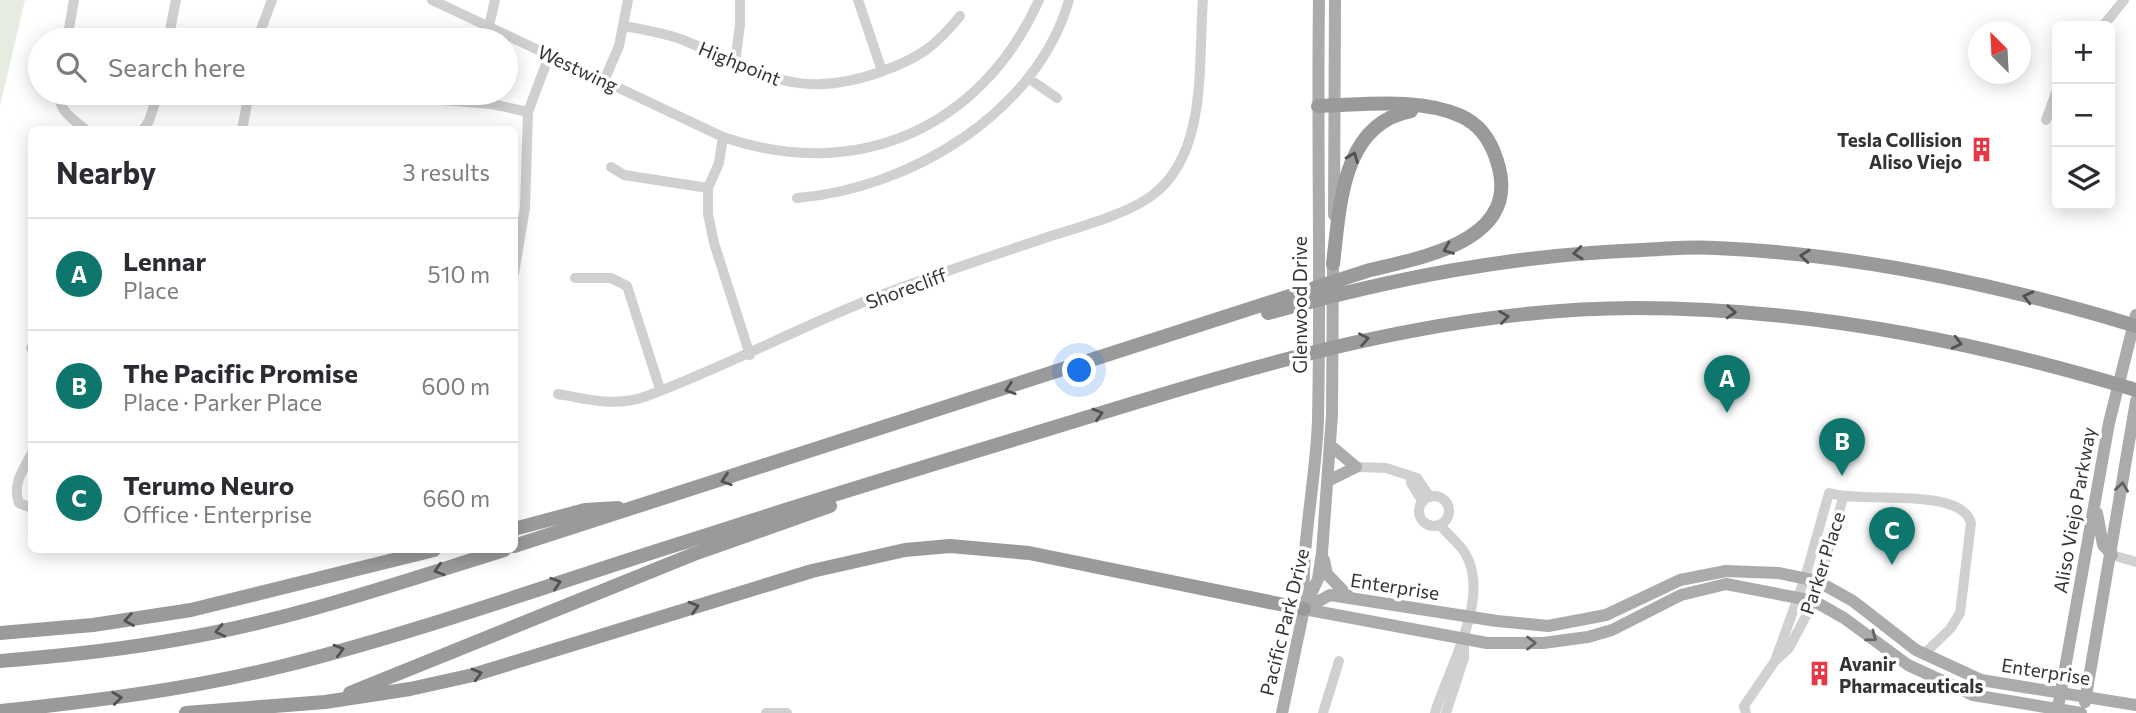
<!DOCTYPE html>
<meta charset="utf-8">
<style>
:root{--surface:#fff;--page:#f7f7f7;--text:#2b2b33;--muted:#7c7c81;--line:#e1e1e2;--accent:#0f766e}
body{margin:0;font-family:Commissioner,sans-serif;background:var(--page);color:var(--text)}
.controls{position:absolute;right:21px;top:21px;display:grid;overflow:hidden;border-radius:10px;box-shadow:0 4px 18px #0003}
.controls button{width:63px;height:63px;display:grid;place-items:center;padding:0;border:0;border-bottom:2px solid var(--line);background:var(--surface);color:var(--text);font:35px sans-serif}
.compass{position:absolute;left:1968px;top:21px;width:63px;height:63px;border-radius:50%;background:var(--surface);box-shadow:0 4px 18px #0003;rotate:336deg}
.you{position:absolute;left:1080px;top:371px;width:24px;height:24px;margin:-18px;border:5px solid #fff;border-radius:50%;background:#1a73e8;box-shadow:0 0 0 10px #1a73e833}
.badge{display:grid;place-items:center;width:46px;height:46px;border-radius:50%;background:var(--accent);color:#fff;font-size:23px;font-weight:700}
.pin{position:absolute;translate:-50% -58px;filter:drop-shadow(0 2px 4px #0008)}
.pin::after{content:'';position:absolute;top:37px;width:24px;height:21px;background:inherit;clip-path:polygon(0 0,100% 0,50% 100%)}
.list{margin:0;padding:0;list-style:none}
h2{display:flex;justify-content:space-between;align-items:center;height:91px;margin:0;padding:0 28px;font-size:30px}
h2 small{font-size:23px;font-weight:400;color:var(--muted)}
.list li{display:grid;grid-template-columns:46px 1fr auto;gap:21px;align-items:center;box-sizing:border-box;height:112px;padding:0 28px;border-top:2px solid var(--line)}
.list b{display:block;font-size:26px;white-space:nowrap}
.list p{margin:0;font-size:23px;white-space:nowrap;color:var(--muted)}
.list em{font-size:23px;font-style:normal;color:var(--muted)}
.icon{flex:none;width:38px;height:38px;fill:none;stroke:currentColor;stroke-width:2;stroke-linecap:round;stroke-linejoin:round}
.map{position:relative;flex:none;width:2136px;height:713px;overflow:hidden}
.search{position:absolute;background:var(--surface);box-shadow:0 4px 18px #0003;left:28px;top:28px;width:490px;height:77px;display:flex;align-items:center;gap:18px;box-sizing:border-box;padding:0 24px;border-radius:38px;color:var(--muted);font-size:26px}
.panel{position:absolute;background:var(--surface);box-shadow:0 4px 18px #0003;left:28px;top:126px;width:490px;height:427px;border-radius:10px}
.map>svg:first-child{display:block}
.green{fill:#e6ecdf}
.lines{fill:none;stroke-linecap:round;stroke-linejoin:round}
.minor{stroke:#d0d0d0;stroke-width:10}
.major{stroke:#ababab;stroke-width:12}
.highway{stroke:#9a9a9a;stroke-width:14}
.oneway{stroke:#525252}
.oneway2{stroke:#636363}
.labels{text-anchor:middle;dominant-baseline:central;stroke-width:7;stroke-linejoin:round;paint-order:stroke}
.street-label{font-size:19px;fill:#333;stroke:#fff}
.poi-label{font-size:19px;font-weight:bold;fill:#333;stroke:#fff;text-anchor:end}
</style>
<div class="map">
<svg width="2136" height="713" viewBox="0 0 2136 713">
<rect width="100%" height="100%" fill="#fff"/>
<path class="green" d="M0,0H25L0,106Z"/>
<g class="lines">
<path class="minor" d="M432,0L723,137C856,183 981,129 1039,0
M858,0L882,71
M489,26L495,0
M625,26C644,30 665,33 683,40C760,71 796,103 883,71C919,58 936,46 960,16
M2103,26L2124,0
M67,40L74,0
M168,40L176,0
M257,40L272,0
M735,62L740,25V0
M1028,78L1057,98
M604,81L619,46L628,0
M59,93C59,112 72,118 86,130
M259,93L442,100L492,104L528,112
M2046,120L2057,90
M143,130L149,121L158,93
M242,130L249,93
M723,137L719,163L708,188V214L714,243L750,355
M611,167L624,175L708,188
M797,198C909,189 1037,113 1069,0
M514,273L525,208L528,112L549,56
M575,278H611L627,286L660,389
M31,348H32
M558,394C588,400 618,407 647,396C722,368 792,331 866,301C926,277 989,257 1051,236C1079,227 1131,213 1154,194C1208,152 1198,62 1203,0
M32,453C23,470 12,484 19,503L32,508
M1356,467L1386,468L1417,478L1430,497
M1411,477V483L1423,502
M1419 511a15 15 0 1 1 30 0a15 15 0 1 1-30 0Z
M2112,555L2136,562
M1775,661L1805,578L1829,493C1863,504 1961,486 1971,523L1960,613L1950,629L1924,654
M766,713H787
M1323,713L1339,661
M1435,713C1448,669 1492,597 1465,553C1459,543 1448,535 1440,525
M1446,713L1464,658V640
M1746,713L1744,706L1775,661L1789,648L1814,601L1843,498"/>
<path class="major" d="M1334,215L1335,0
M1330,445L1356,467
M1328,481L1356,467
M2097,513L2103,545L2112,555
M1324,560L1327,574L1350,598
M1304,605C1301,543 1316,481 1318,420C1321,280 1317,140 1319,0
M1304,609L1330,595L1497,621L1548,626L1606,615L1680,580L1726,571L1778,573L1817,581L1853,601L1916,650L1981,680L2136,705
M1304,609L1487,643H1543L1588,637L1612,630L1681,595L1726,584L1814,601L1844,618L1908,665L1973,695L2081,713
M2059,702L2109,423L2136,315
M2085,702L2136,401
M1282,713L1304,609L1318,579L1322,553L1332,415L1333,254"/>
<path class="highway" d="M1333,264C1340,207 1341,124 1411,111
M1268,313C1395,278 1510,255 1642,250C1666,249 1692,246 1716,248C1857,254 2001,285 2136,326
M514,529L585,510L618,508
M514,546L1370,270C1425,257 1523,240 1497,161C1491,141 1481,125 1461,116C1419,97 1363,105 1318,106
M0,633L93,625L191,610L434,550
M0,661C61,656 120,650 180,639C291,620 398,583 504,550
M350,693L694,554L830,506
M0,711C96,701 190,689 283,666C419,632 551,584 685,542C811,501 938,463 1065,424C1251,367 1439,308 1636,308C1806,308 1975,341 2136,390
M186,713L325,702L410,689L473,675L812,571L905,550L950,546L1029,553L1304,609"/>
</g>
<defs><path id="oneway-chevron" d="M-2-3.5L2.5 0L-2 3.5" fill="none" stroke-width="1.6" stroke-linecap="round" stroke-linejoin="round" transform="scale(1.75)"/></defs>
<g class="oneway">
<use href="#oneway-chevron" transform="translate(1353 157) rotate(-68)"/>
<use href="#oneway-chevron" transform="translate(1448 249) rotate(158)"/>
<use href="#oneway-chevron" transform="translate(1578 253) rotate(174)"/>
<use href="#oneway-chevron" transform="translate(1805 256) rotate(-174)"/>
<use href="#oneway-chevron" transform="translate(2028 297) rotate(-166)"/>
<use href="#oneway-chevron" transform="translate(1731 312) rotate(3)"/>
<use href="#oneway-chevron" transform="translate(1504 317) rotate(-8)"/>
<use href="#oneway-chevron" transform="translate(1364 339) rotate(-11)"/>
<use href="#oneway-chevron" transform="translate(1957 343) rotate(14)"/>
<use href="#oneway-chevron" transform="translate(1010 389) rotate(162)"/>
<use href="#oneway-chevron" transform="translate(1098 414) rotate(-17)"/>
<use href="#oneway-chevron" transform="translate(726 480) rotate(162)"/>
<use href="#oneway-chevron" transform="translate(439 570) rotate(163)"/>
<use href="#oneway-chevron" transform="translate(556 583) rotate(-18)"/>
<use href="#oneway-chevron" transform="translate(694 607) rotate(-17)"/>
<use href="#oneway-chevron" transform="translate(129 620) rotate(171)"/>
<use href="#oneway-chevron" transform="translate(220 631) rotate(168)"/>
<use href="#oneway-chevron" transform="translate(339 650) rotate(-16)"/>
<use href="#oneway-chevron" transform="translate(477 674) rotate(-15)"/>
<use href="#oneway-chevron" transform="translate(117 698) rotate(-7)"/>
</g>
<g class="oneway2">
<use href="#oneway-chevron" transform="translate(2122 487) rotate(-82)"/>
<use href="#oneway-chevron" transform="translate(1872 637) rotate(36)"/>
<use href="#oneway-chevron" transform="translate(1531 643)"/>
</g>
<defs>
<symbol id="building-bare" viewBox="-9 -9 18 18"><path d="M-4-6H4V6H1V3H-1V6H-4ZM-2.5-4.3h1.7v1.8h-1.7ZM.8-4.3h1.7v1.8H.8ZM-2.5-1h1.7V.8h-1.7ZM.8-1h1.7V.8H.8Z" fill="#e63946" stroke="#fff" stroke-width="2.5" paint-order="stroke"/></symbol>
</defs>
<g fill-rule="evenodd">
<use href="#building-bare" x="1964" y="132" width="35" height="35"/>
<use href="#building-bare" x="1802" y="656" width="35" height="35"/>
</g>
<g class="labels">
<g class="street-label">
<text transform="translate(740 63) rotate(22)">Highpoint</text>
<text transform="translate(578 68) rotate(25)">Westwing</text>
<text transform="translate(906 288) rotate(-20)">Shorecliff</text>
<text transform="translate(1299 305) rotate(-90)">Glenwood Drive</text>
<text transform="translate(2074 510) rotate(-80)">Aliso Viejo Parkway</text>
<text transform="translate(1822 563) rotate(-72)">Parker Place</text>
<text transform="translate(1395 586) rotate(9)">Enterprise</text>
<text transform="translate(1284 622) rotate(-76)">Pacific Park Drive</text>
<text transform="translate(2046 671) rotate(9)">Enterprise</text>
</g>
<g class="poi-label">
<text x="1962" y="139">Tesla Collision<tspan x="1962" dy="22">Aliso Viejo</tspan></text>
<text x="1839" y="663" text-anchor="start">Avanir<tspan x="1839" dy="22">Pharmaceuticals</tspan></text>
</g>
</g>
</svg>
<div class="controls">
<button>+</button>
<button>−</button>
<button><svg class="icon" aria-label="layers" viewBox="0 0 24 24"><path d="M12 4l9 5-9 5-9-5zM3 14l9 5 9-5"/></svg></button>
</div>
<svg class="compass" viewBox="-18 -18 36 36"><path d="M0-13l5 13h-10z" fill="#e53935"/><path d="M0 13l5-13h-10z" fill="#7c7c81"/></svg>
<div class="you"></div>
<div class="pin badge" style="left:1727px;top:413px">A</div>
<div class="pin badge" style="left:1842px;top:476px">B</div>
<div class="pin badge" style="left:1892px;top:565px">C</div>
<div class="search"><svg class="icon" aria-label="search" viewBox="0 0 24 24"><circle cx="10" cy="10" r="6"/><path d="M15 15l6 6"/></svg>Search here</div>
<section class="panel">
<h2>Nearby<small>3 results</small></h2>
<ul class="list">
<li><span class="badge">A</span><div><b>Lennar</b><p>Place</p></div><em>510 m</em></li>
<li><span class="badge">B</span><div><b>The Pacific Promise</b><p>Place · Parker Place</p></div><em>600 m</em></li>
<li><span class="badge">C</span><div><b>Terumo Neuro</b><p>Office · Enterprise</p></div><em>660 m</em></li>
</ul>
</section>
</div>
